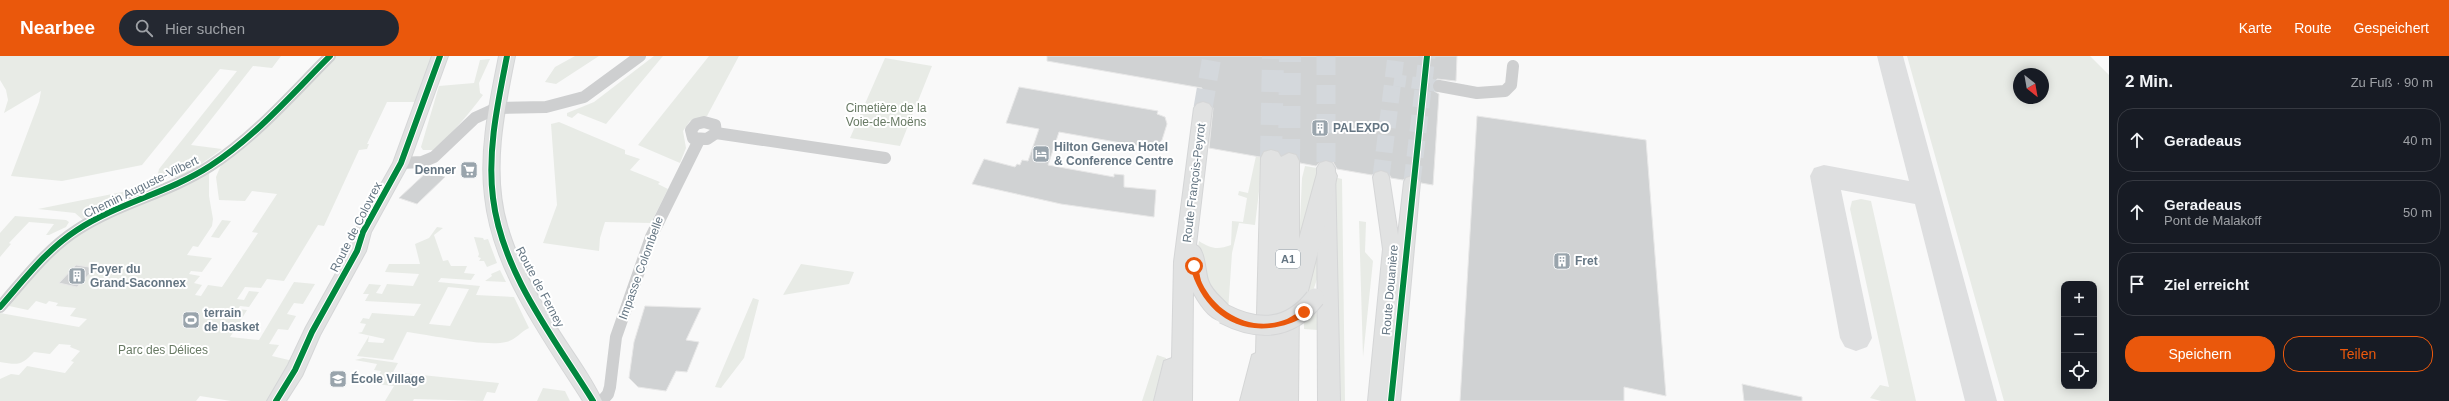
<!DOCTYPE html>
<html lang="de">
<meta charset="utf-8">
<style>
:root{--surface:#171b24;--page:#242831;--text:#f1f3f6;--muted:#9ea1a6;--line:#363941;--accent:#ea580c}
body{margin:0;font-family:Helvetica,sans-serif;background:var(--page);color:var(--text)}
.controls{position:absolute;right:12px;bottom:12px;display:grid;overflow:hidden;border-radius:8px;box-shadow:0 2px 10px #0003}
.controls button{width:36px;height:36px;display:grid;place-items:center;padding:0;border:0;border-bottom:1px solid var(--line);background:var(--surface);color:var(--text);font:20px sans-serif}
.compass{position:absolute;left:2013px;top:12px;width:36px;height:36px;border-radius:50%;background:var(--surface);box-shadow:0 2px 10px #0003;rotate:149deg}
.stop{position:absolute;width:12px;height:12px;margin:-9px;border:3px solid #ea580c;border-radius:50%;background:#fff}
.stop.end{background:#ea580c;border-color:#fff;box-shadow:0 1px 4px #0008}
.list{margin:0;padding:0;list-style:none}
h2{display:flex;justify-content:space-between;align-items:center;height:52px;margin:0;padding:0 16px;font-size:17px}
h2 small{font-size:13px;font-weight:400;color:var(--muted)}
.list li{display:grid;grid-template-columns:26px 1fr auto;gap:12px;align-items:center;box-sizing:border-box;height:64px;margin:0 8px 8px;padding:0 8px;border:1px solid var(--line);border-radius:16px}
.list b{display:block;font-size:15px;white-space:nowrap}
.list p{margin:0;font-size:13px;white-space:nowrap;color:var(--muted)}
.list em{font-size:13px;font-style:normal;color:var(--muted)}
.actions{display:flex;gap:8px;padding:12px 16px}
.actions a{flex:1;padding:9px 0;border:1px solid var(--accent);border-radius:16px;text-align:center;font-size:14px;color:var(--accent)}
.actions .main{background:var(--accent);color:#fff}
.icon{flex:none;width:22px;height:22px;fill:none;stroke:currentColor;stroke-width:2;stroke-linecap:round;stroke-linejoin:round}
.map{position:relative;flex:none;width:2109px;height:345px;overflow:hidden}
header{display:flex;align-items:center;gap:24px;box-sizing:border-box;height:56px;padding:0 20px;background:var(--accent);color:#fff}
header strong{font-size:19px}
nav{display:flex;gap:22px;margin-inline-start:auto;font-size:14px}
.search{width:280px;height:36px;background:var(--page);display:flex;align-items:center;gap:10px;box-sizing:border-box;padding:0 14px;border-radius:22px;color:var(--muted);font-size:15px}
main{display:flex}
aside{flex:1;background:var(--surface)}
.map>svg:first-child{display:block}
.green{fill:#e8ebe6;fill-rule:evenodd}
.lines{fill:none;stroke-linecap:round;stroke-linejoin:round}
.taxiway{fill:#dedfe0;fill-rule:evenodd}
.building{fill:#d0d2d3;stroke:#e8e8e8}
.street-tunnel{stroke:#d4d8dc;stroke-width:12;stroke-dasharray:12 6;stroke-linecap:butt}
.secondary-tunnel{stroke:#d4d8dc;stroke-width:17;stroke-dasharray:17 8;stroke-linecap:butt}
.primary-tunnel{stroke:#d4d8dc;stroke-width:19;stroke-dasharray:19 10;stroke-linecap:butt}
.highway-tunnel{stroke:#d4d8dc;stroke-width:22;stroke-dasharray:22 11;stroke-linecap:butt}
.secondary-casing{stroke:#d5d6d7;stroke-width:2}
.primary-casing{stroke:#d5d6d7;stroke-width:2}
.highway-casing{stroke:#d5d6d6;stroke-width:2}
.street{stroke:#cecfd0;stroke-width:12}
.secondary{fill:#e1e2e2;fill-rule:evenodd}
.primary{fill:#e1e2e2;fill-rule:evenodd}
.highway{fill:#e1e2e2;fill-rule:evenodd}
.primary-bridge-casing{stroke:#d5d6d7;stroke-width:21;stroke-linecap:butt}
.primary-bridge{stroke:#e1e2e2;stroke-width:19}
.cycleway-casing{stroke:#fff;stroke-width:8}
.cycleway{stroke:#00873e;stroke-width:6}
.route{fill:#ea580c}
.labels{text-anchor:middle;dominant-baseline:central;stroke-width:4;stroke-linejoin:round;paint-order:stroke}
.shield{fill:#fff;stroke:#939fa8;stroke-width:1}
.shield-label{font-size:11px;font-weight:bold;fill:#657683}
.park-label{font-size:12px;fill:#687a64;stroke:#fff}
.poi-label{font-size:12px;font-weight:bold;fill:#657683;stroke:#fff;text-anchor:start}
.street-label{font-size:12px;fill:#657683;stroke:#fff}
</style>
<header>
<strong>Nearbee</strong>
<div class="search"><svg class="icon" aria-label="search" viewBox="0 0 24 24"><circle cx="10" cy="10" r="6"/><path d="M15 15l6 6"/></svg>Hier suchen</div>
<nav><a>Karte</a><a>Route</a><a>Gespeichert</a></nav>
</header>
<main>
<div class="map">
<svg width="2109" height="345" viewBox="0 0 2109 345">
<rect width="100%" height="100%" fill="#f9f9f9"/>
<path class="green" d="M0,0H281L272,12L253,10L191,89L222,93C210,101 189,119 176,121C169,123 164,119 157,122L159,113L237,15L220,13L142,109L62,125L11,120L39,46L41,35L4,57L8,44L6,34L0,24Z
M335,0H433L418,46H387L367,88H369L367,93L359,94L324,170L318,169L284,225L267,223L261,232L245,231L237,243L244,244L249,235L259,236L249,251L240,250L238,253L247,254L238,269L228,268L226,271L236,272L230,281L259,284L294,226L315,228L303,248L294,247L287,258L296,260L288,274L278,273L269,288L279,289L272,300L293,305L267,345H231L200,340L196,345H0V323L11,318L19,319L27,310L65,317L74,306L71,305L80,295L70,291L71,289L59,288L50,298L34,296C21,310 18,309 0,306V257L79,271L87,263L70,260L76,252L56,250L58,247L49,245L46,248L36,245L28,254L9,250V248C29,226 48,200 72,183C113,154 164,137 209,117V140L213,163L212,170L198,191L193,190L187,199L212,202L202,216L191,215L189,218L200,220L194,227L202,229L195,239L201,240L208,229L222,231L258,177L252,176L277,138L252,135L245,145L219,144L216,121L221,109Z
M575,0H599L556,28L545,26L555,11Z
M654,0H663L606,68L578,57L572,62L567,60V57L594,46Z
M709,0H739L707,60L690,65L683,75L686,92L680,107L638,89Z
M1907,0H2090L2109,19V345H2004ZM2019,18H2043V42H2019ZM2064,228H2094V330H2064Z
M885,2L932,10L900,90L850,82Z
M490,3L479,27L480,37L483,39C468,59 452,78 433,94H423L421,91L439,30L474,27L480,4Z
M559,66L625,94V98L640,103L630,114L660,126L658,128L668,133L651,167L605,166L600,182L599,195L543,187L557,149L551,68Z
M1256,100L1263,102L1255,169L1239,167L1232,197L1228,256L1213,244L1197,197L1199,185C1211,193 1218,194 1231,189L1232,165L1243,166L1247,142L1238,139L1239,135L1248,137Z
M1305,110L1317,112L1316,129L1298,212L1302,122Z
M1334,121L1342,123L1345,345H1335Z
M157,129L132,139V141L83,164L75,157L38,153Z
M1861,143L1871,145L1916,345H1881L1870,342L1880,329L1889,331L1850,153L1852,145Z
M1322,147L1319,208L1317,223L1312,238L1301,237Z
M15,160L66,164L69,166L66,171L49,179H46L54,168L29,166L9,187L11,188L0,201V177Z
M222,164L231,165L219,182L211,181Z
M1359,165L1366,166L1365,196L1373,205L1363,301Z
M437,171L443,172L434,179L443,205L448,204L451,210H467L464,217L475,218L471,224L441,222L438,226L480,230L476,239L514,241L529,272C520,276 516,284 506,286C486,291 430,279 407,276L393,304L357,300L369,280L368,286L383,287L385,283L358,277L362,276L366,268L360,267L363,262L369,263L372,257L414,260L421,248L365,245L369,238H363L369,228L381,229L376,237L382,238L387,228L413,230L419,218L385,216L389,208H420L415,188L429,182ZM448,231L469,233L450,270L429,268Z
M474,181L483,182L484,184L488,183L497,207L487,211L484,205H479L481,202L478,201L479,198Z
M801,208L854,216L849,228L783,239Z
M500,214L506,226L485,225L492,220L491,218Z
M753,242L759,244L744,302L721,332L715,331Z
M1318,250V274L1304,273V264Z
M1157,299L1166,302L1164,330L1161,345H1142Z
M363,302L398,307L393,316L499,327L495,337L487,336L483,345L414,343L413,345H385L394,330L375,328L381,315L374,314L377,308L355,304Z
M543,332L565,335L570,345H537Z"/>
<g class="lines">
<path class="taxiway" d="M1877,0H1903L1997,345H1965L1915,148L1841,134L1872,282L1867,291L1856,295L1845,291L1840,282L1810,120L1814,112L1824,109L1909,125Z"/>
</g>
<path class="building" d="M1047,0H1457L1456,25L1437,23L1432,28L1434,35L1439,38L1433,129L1421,127L1419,121L1412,119L1406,121L1403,124L1391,122L1388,116L1381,114L1375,116L1372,119L1337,113L1333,106L1326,104L1320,106L1316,110L1300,107L1296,98L1288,96L1282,99L1278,95L1271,93L1264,95L1260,101L1209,92L1213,52L1209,47L1203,45L1202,32L1047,5Z
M1019,31L1158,55L1157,58L1165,61L1167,68L1162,84L1158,88H1150V92L1059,76L1048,109L1114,121V118L1124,119V131L1156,134L1154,161L1061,148L972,128L984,103L1015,111L1017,108L1020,109L1022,104L1028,105L1039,73L1006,67Z
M1477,60L1646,84L1666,340L1624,331V345H1460Z
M429,114L445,121L417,148L399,142Z
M76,209L95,212L77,231L59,227Z
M645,250L701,252L686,284L699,286L687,316L676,315L666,335L638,331L629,322L634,286Z
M1742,328L1802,341V345H1744Z"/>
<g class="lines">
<path class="street-tunnel" d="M1394,24L1439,30"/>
<path class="secondary-tunnel" d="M1381,121L1396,0
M1412,126L1427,0"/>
<path class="primary-tunnel" d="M1326,0V112
M1203,52L1212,0"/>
<path class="highway-tunnel" d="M1271,102L1273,0
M1289,105L1290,0"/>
<defs>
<path id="secondary" d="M432,0H448L409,107L371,176L366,195L320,279L302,320L286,345H267L288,309L306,271L349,194L354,176L393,107Z
M499,0H515C504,54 491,115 507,169C516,202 533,233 551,262C567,290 589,316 602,345H583C544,283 493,216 485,141C479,94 490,46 499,0Z
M1381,115L1387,117L1389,121L1398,179L1404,126L1406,122L1412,120L1418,122L1420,126L1400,345H1368L1383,193L1373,121L1375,117Z"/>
<path id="primary" d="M1203,46L1209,48L1212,52L1196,189C1205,193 1205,215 1208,224C1213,239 1228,245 1234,258L1231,264C1213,270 1201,250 1193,236L1192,345H1154L1164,305L1172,302L1174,206L1194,52L1197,48Z
M1326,105L1332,107L1335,112L1340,345H1318L1317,112L1320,107Z"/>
<path id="highway" d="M1271,94L1278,96L1281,101L1289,97L1296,99L1299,105V183L1318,114L1326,112L1334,114L1337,120L1307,239L1304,246L1299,248L1298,345H1240L1252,299L1256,297L1261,102L1264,96Z"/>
</defs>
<use href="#secondary" class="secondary-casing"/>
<use href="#primary" class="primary-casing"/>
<use href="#highway" class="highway-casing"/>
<path class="street" d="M1439,30L1477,37L1505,35L1511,29L1513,10
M704,66L715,69L716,77L707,83L693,82L691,74L696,68Z
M716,77L885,102
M401,107L422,106L434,101L475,62L497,52L546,51L584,41L640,0
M0,251C24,224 46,194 77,174C118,147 168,137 210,110C255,81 292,38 330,0
M602,345L608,338L610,331L616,281L651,181L699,84"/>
<use href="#secondary" class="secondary"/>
<use href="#primary" class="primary"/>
<use href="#highway" class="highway"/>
<defs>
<path id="primary-bridge" d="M1224,258C1259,276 1290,274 1315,242"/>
</defs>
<use href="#primary-bridge" class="primary-bridge-casing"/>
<use href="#primary-bridge" class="primary-bridge"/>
<defs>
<path id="cycleway" d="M507,0C498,46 487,95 493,142C502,217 554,282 593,345
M0,251C24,224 46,194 77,174C118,147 168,137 210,110C255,81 292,38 330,0
M276,345L295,314L312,276L357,195L363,176L401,107L440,0
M1391,345L1427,0"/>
</defs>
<use href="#cycleway" class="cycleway-casing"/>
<use href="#cycleway" class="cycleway"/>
</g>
<path class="route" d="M1194,207C1200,210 1199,221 1202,227C1217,258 1253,277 1287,263C1293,260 1298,256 1304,253L1307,256C1302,264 1290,268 1281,270C1235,281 1201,253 1190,210Z"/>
<defs>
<symbol id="building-square" viewBox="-11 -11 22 22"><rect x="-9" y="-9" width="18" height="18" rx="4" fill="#99a4ac" stroke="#fff"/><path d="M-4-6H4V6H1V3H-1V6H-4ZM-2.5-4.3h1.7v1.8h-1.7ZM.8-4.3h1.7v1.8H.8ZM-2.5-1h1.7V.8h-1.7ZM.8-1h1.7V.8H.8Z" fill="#fff"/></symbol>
<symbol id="hotel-square" viewBox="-11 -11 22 22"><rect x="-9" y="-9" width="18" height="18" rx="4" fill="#99a4ac" stroke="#fff"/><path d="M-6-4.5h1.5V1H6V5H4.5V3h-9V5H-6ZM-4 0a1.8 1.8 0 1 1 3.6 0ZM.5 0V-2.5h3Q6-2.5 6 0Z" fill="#fff"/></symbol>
<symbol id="supermarket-square" viewBox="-11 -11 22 22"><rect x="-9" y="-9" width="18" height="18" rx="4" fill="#99a4ac" stroke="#fff"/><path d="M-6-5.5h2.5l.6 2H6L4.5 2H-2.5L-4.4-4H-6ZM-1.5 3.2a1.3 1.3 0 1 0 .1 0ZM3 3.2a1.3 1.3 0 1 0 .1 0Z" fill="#fff"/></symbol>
<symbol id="stadium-square" viewBox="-11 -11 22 22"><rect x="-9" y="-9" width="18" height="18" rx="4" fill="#99a4ac" stroke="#fff"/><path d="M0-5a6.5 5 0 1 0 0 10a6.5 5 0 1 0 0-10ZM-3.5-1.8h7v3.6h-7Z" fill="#fff"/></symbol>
<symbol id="school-square" viewBox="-11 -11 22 22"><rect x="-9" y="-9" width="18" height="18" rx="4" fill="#99a4ac" stroke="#fff"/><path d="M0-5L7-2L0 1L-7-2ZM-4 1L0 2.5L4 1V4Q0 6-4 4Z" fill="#fff"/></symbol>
</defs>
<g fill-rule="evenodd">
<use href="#building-square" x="1310" y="62" width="20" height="20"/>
<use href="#hotel-square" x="1031" y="88" width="20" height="20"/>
<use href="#supermarket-square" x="459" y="104" width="20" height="20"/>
<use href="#building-square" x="1552" y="195" width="20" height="20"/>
<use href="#building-square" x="67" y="210" width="20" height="20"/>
<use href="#stadium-square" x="181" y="254" width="20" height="20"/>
<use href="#school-square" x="328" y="313" width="20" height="20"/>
</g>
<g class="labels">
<rect class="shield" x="1276" y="194" width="24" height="18" rx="3"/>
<g class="shield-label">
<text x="1288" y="203">A1</text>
</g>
<g class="park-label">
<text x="886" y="52">Cimetière de la<tspan x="886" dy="14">Voie-de-Moëns</tspan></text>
<text x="163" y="294">Parc des Délices</text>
</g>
<g class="poi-label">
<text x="1333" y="72">PALEXPO</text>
<text x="1054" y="91">Hilton Geneva Hotel<tspan x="1054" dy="14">&amp; Conference Centre</tspan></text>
<text x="456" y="114" text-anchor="end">Denner</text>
<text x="1575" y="205">Fret</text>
<text x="90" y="213">Foyer du<tspan x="90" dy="14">Grand-Saconnex</tspan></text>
<text x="204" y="257">terrain<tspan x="204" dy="14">de basket</tspan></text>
<text x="351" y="323">École Village</text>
</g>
<g class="street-label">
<text transform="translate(1194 127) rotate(-83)">Route François-Peyrot</text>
<text transform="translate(141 131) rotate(-26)">Chemin Auguste-Vilbert</text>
<text transform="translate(356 171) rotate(-63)">Route de Colovrex</text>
<text transform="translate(641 212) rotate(-70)">Impasse Colombelle</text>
<text transform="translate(540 231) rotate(62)">Route de Ferney</text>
<text transform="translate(1390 234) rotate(-85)">Route Douanière</text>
</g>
</g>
</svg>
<div class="controls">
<button>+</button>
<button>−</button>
<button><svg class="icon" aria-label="locate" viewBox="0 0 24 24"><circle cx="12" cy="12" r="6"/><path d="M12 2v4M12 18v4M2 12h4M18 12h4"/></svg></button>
</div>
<svg class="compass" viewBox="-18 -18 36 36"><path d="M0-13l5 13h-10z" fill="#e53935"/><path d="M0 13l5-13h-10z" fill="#9ea1a6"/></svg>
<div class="stop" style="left:1194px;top:210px"></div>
<div class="stop end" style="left:1304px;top:256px"></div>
</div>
<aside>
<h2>2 Min.<small>Zu Fuß · 90 m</small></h2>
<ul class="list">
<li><svg class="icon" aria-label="ahead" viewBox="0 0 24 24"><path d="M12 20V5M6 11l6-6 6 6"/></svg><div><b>Geradeaus</b></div><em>40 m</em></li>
<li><svg class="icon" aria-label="ahead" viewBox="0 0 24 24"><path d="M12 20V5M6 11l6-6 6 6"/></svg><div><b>Geradeaus</b><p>Pont de Malakoff</p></div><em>50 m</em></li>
<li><svg class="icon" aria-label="arrive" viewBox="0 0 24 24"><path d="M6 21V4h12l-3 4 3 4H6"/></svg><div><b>Ziel erreicht</b></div></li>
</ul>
<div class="actions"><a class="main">Speichern</a><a>Teilen</a></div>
</aside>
</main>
